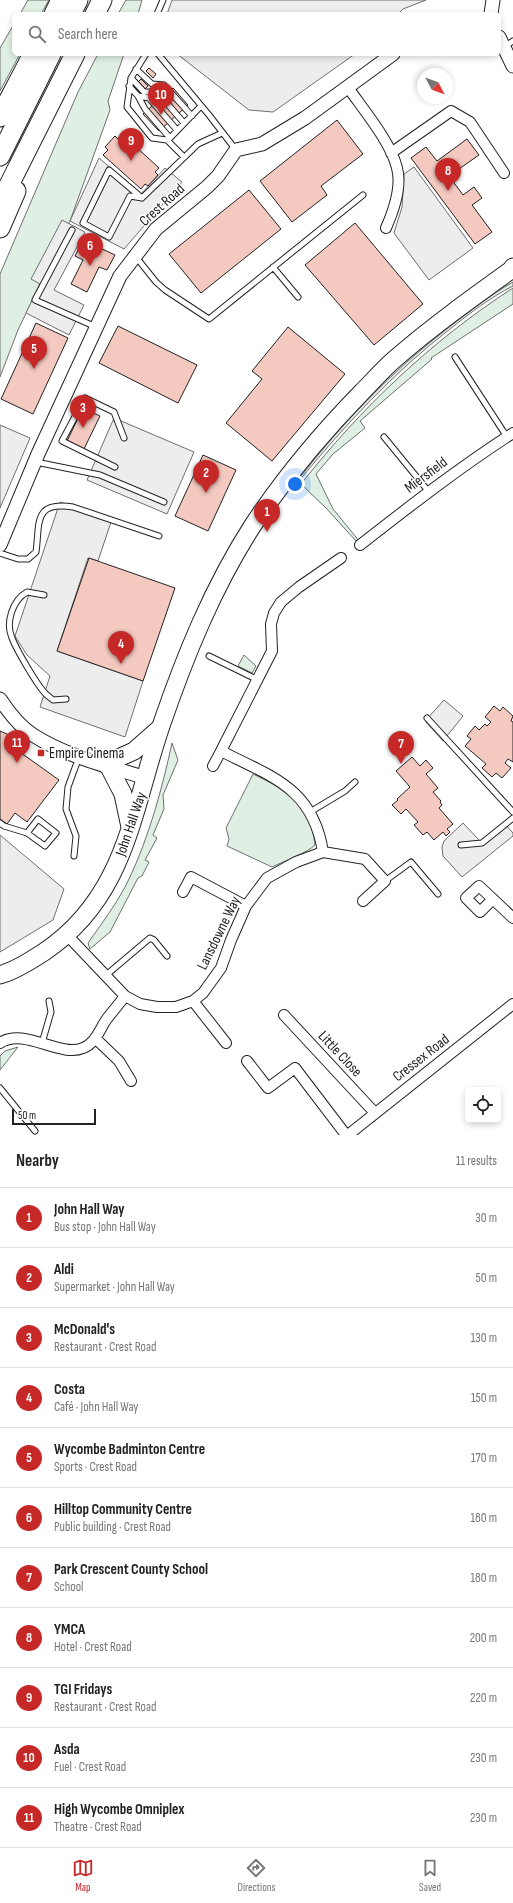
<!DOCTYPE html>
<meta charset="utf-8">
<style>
:root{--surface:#fff;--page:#f2f2f2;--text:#222;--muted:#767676;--line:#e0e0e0;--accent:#c62828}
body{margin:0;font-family:"Sofia Sans Condensed",sans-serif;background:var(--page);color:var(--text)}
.controls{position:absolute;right:12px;bottom:12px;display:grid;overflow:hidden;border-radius:6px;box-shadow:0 2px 6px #0003}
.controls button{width:36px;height:36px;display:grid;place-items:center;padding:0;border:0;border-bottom:1px solid var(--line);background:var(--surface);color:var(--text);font:20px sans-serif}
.compass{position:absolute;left:417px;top:68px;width:36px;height:36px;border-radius:50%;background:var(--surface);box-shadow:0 2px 6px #0003;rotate:131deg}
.scale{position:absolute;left:12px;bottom:10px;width:84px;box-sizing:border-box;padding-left:4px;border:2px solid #222;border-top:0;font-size:11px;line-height:14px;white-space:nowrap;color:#222;-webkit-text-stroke:3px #fff;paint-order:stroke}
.you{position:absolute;left:295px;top:484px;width:14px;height:14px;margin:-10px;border:3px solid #fff;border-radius:50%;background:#1a73e8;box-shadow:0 0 0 6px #1a73e833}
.badge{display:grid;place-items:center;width:26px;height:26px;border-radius:50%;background:var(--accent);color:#fff;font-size:13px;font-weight:700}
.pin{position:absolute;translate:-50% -33px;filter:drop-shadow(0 1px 2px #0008)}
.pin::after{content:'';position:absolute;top:21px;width:14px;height:12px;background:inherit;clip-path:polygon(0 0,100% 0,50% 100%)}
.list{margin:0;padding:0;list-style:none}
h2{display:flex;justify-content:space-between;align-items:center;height:52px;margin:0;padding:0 16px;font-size:17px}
h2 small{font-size:13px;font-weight:400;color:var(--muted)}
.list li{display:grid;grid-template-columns:26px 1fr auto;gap:12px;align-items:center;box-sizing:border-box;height:60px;padding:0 16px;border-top:1px solid var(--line)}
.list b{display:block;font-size:15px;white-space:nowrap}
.list p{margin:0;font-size:13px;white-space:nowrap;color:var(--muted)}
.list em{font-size:13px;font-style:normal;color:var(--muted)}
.icon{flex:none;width:22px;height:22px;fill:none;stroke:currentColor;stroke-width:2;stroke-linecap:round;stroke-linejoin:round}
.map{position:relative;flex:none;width:513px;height:1135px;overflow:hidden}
.search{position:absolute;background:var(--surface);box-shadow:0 2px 6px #0003;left:12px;right:12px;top:12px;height:44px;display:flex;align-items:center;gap:10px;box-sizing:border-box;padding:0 14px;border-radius:6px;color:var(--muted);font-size:15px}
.sheet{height:712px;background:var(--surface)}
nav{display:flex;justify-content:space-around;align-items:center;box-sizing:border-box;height:56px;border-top:1px solid var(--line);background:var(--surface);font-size:11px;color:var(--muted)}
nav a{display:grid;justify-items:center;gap:2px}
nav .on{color:var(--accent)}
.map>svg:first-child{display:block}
.green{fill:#e0efe3;stroke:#6f6f6f}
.parking{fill:#ededed;stroke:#6f6f6f}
.building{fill:#f3c9c0;stroke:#222}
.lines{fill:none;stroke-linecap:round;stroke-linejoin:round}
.service-casing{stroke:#222;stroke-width:7}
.minor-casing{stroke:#222;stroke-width:12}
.tertiary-casing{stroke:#222;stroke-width:15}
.trunk-casing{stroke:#222;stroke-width:19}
.motorway-casing{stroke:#222;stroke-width:21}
.service{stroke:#fff;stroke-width:5}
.minor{stroke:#fff;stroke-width:10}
.tertiary{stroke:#fff;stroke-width:13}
.trunk{stroke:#fff;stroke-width:17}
.motorway{stroke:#fff;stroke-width:19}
.poi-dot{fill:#c62828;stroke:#fff;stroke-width:1.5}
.labels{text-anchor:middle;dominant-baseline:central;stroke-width:3;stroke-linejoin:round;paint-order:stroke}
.street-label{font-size:15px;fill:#222;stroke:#fff}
.poi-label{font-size:15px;fill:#222;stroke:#fff;text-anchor:start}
</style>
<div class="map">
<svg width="513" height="1135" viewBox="0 0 513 1135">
<rect width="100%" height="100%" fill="#fff"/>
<path class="green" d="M28,0H49L41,14H20Z
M126,0H142L138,14H118Z
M14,24V54H20L0,91V48Z
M98,54H124L108,101L110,110L70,221L18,330L0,377V274L78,92Z
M513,282V286C491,297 470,313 450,329C393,373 345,425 299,481L298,480C342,423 391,372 448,328C469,312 490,295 513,282Z
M513,288V304L431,358L432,359L360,421L365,428L333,454L316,474L333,509L356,537L358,540L356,541L327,509L301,484C361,408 431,341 513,288Z
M244,655L256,666L252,673L238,666Z
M172,743L178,760L163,795L164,809L153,835L157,838L145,860L149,862L142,876L138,878L110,932L90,949L88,943C102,923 118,902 129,879C149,837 162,789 172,743Z
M253,774C288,791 310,802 315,845C307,853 284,861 272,867L227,846L229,839L226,828Z
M18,1047L0,1070V1056L5,1051Z"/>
<path class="parking" d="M172,0H426L403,9L398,14H167Z
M177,54H355L273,112L249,110Z
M99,158L141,194L165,168L182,182L124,249L70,221Z
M414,167L473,248L429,280L394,233L402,207L404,174Z
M62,220L85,232L54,290L84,305L69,335L26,313L40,284L31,279Z
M114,418L194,452L167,514L87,480Z
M0,425L30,438L0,508Z
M60,502L112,519L98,561L88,558L57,651L143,681L125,737L40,707L50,676L27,655L15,636Z
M444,700L463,716L443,741L425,721Z
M463,823L480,841L504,823L513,833V836L462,877L443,856L442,847L444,841Z
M0,835L64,889L53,920L0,952Z"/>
<path class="building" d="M149,68L156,74L153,78L146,71Z
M141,79L148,86L145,89L138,82Z
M173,88L188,105L159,131L143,114Z
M337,120L363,154L321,186L327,195L292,222L260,181Z
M122,134L159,168L155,172L158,175L148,186L145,184L141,189L103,155L108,150L105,147L115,136L118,139Z
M467,139L479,155L449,176L463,195L474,187L482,198L472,205L492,232L475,244L411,158L426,147L437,161Z
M249,190L281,229L201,293L169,254Z
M355,223L423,304L374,345L305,265Z
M83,240L115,255L107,270L99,267L87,292L71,284L83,260L75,256Z
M36,323L68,338L33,414L1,399Z
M118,326L197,365L178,403L99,363Z
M288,327L345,374L272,461L226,423L262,379L252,371Z
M83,408L100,416L84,449L67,441Z
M203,455L236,470L208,531L175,516Z
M89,558L175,588L143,681L57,651Z
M494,706L500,711L503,707L513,716L511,721L513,722V762L508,759L505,763L511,768L502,778L496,773L492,777L482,768L486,764L465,746L471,739L467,736L475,726L479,730L485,724L487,726L491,722L485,717Z
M0,731L9,735L10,745L59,780L27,822L15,813L7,824L0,819Z
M412,757L420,766L426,760L433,768L426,774L438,788L433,792L441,801L440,802L442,805L439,808L453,824L447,829L450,832L446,836L443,832L434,840L427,832L423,835L414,825L418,822L406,809L401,814L392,805L398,800L397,799L410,787L396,771Z"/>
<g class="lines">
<defs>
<path id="service" d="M157,14L163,0
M504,47L513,41
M146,54L131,78L127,107L152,138L167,140L184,157
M158,54L209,115L236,150
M136,69L152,84L164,85L192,116
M131,78L144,92H157L184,123
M129,86L138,96L149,98L177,130
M138,96L145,109L170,138
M168,140L201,106
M109,170L142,198L130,196L109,237L83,223Z
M142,198L198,144L222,133
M72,230L35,300L96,327
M136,257L156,282L165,290L209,319L363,195
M273,267L298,297
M455,357L507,437
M384,437L429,492
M36,462L100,475L164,502
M115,467L62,441L85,398L114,412L124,438
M0,553L18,559H28L36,552C40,523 33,501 73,507L159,536
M44,595L27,592C13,600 5,622 12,638C16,649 36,683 44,692C46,695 50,697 53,700L66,699
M209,656L258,680
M427,718L513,812
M310,812L345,791L355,782
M0,823L4,826L27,833L45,846L56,833L38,819L27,833
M461,845L482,843L513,818
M74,856L76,836L66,809L68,787L79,757
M385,881L411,862L438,894
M105,976L150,938L154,940L167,956
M42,1043L51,1012L49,1001
M0,1088L35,1131"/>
<path id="minor" d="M347,86C362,108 391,142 397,168C402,187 394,210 386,228
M391,153L451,111L470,122L504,173
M360,545C410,506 460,467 513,433
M213,766L221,751
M323,852L365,859L385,881L363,901
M183,892L191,877L246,906
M493,899L480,912L466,898L479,886L513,918
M67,935L125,996L140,1004L157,1007H176L193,1001L203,993L221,968L231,940L246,906L267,878L296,862L323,852C313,788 272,777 221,751L272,651L271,624L274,613L281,602L299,587L341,558
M193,1001L226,1043
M284,1015L375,1113
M95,1038L119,1061L131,1081
M0,1043C24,1027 60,1058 83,1048C95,1044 100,1029 106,1020C112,1012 119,1004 125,996
M247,1061L268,1088L295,1068L346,1135
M348,1135L513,1004"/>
<path id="tertiary" d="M491,14L493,0
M499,37L513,66
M0,545L38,454L120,276L156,229L207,187L218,176L236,150L262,144L305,118L393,54
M0,699C9,713 19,726 33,735C67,757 109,766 146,778"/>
<path id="trunk" d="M105,764L134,751L159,729
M108,765L123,794L130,827
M0,975C16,970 30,961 44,952C126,897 132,811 161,726C185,656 213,587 253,525C285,477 321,434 361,393C373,381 384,368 396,358C433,326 472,298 511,270L513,267"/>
<path id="motorway" d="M54,14L61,0
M71,14L78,0
M95,14L102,0
M0,117L33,54
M0,156L51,54
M0,203L75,54
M0,228L16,191"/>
</defs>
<use href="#service" class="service-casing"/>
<use href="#minor" class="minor-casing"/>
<use href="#tertiary" class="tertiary-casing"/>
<use href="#trunk" class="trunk-casing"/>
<use href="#motorway" class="motorway-casing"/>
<use href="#service" class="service"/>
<use href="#minor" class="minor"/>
<use href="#tertiary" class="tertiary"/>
<use href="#trunk" class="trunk"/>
<use href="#motorway" class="motorway"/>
</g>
<rect class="poi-dot" x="37" y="749" width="8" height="8" rx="2"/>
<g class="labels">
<g class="street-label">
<text transform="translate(162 205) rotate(-42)">Crest Road</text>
<text transform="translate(426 475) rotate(-37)">Miersfield</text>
<text transform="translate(131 824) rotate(-71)">John Hall Way</text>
<text transform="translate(219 933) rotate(-64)">Lansdowne Way</text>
<text transform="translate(340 1054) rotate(47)">Little Close</text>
<text transform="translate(421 1058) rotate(-38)">Cressex Road</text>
</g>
<g class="poi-label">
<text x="49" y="753">Empire Cinema</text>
</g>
</g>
</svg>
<div class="controls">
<button><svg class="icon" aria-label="locate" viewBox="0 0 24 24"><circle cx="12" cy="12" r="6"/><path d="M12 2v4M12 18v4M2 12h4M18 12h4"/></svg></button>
</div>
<svg class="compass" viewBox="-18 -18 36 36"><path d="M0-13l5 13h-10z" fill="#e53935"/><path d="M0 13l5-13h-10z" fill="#767676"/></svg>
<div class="scale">50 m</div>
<div class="you"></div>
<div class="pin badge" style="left:267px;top:532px">1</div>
<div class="pin badge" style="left:206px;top:493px">2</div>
<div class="pin badge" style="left:83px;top:428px">3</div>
<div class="pin badge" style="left:121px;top:664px">4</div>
<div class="pin badge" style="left:34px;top:369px">5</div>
<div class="pin badge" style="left:90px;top:266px">6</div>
<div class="pin badge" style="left:401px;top:764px">7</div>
<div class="pin badge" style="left:448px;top:191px">8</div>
<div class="pin badge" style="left:131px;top:161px">9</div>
<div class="pin badge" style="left:161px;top:115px">10</div>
<div class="pin badge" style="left:17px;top:763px">11</div>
<div class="search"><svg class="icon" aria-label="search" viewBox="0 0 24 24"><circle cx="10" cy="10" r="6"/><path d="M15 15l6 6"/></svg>Search here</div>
</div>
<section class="sheet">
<h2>Nearby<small>11 results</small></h2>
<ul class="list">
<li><span class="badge">1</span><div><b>John Hall Way</b><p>Bus stop · John Hall Way</p></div><em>30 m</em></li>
<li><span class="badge">2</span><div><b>Aldi</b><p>Supermarket · John Hall Way</p></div><em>50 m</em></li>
<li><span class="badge">3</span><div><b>McDonald's</b><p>Restaurant · Crest Road</p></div><em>130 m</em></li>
<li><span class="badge">4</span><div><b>Costa</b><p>Café · John Hall Way</p></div><em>150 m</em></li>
<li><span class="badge">5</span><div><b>Wycombe Badminton Centre</b><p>Sports · Crest Road</p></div><em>170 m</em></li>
<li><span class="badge">6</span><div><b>Hilltop Community Centre</b><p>Public building · Crest Road</p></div><em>180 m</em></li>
<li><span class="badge">7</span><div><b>Park Crescent County School</b><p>School</p></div><em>180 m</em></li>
<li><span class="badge">8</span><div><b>YMCA</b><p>Hotel · Crest Road</p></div><em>200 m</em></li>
<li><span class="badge">9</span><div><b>TGI Fridays</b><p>Restaurant · Crest Road</p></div><em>220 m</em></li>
<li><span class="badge">10</span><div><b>Asda</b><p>Fuel · Crest Road</p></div><em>230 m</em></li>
<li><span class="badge">11</span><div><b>High Wycombe Omniplex</b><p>Theatre · Crest Road</p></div><em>230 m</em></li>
</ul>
</section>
<nav>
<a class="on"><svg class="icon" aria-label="map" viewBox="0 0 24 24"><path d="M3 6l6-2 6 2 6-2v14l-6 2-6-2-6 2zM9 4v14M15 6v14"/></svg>Map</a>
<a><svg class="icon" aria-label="directions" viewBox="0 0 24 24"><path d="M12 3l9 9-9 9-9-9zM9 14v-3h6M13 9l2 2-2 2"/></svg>Directions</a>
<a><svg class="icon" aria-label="saved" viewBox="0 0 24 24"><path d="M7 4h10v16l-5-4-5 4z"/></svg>Saved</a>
</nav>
